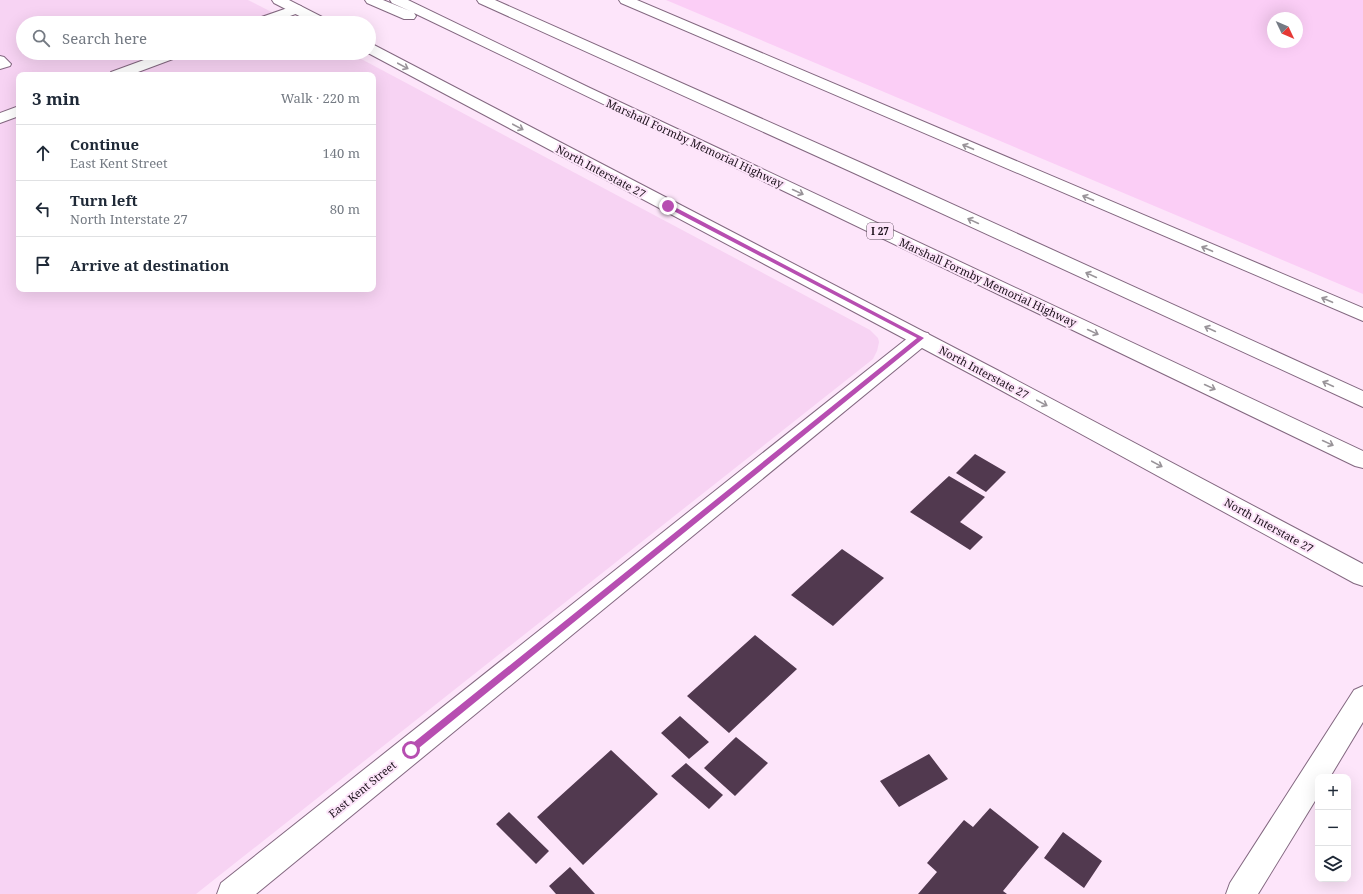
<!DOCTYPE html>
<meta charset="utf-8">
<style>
:root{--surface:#fff;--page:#f2f2f3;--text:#1f2937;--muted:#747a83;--line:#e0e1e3}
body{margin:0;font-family:"Noto Serif",serif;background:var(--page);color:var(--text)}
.controls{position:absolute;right:12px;bottom:12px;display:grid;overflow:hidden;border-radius:8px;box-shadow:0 4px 16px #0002}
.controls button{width:36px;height:36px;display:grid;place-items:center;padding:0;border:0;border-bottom:1px solid var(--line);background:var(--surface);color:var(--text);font:20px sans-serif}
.compass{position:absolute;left:1267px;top:12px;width:36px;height:36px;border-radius:50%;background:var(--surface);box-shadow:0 4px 16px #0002;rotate:134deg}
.stop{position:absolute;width:12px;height:12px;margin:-9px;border:3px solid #b74eb1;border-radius:50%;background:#fff}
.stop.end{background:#b74eb1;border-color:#fff;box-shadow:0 1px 4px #0008}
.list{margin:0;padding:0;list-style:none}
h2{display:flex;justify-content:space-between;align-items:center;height:52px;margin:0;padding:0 16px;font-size:17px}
h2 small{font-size:13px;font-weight:400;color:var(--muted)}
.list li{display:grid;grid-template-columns:26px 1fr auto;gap:12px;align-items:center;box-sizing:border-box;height:56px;padding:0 16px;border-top:1px solid var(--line)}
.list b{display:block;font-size:15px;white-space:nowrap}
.list p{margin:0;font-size:13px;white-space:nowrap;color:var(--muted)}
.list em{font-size:13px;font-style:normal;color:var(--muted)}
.icon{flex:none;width:22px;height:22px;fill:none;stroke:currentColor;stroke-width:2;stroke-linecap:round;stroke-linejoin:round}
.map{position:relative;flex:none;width:1363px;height:894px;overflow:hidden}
.search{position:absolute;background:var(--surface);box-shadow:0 4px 16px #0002;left:16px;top:16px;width:360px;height:44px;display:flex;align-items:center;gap:10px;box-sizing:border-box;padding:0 14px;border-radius:22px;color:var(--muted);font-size:15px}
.panel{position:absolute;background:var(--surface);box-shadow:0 4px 16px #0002;left:16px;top:72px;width:360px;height:220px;border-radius:8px}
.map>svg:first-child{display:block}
.built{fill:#f7d3f3;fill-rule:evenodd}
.green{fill:#fbcef6;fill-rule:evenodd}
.building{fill:#51394f}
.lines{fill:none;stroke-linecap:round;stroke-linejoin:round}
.lane-casing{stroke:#836880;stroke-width:2}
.street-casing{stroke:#836880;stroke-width:2}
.secondary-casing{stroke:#836880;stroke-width:2}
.highway-casing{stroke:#836880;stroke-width:2}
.lane{fill:#fff;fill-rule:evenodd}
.street{fill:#fff;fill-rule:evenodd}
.secondary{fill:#fff;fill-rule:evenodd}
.highway{fill:#fff;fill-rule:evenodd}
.oneway{stroke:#999499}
.route{fill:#b74eb1}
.labels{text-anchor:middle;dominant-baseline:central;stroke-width:4;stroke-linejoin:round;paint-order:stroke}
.shield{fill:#fde5fa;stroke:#60515f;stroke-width:1}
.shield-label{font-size:10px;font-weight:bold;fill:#1d121c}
.street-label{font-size:11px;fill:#1d121c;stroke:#fde5fa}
</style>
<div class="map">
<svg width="1363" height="894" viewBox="0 0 1363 894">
<rect width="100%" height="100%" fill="#fde5fa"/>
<path class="built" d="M0,0H248L293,23H23V53H350L870,330L878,338L879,342L877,351L873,359L196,894H0ZM19,75H373V289H19Z"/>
<path class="green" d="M666,0H1363V294ZM1273,18H1297V42H1273Z"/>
<path class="building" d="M975,454L1006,472L986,492L956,473Z
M949,476L985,497L960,522L983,537L970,550L910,512Z
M842,549L884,578L833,626L791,595Z
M755,635L797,669L729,733L687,696Z
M680,716L709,742L689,759L661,733Z
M736,737L768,763L735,796L704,768Z
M611,750L658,794L583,865L537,817Z
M929,754L948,779L899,807L880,781Z
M686,763L723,795L709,809L671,776Z
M990,808L1039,847L1003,891L1007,894H918L937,872L927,863L964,820L973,827Z
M509,812L549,851L536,864L496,824Z
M1063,832L1102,861L1084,888L1044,858Z
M570,867L595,894H556L549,886Z"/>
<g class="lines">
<defs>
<path id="lane" d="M0,56L4,57L11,64L10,66L0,69Z"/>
<path id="street" d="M296,5L301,6L303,9L301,12L271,23H251L253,20Z
M163,53H183L181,56L130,75H109L111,72Z
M19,106V116L0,123V113Z
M921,332L928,333L931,338L928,343L256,894H217L221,883L914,333Z
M1363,686V722L1330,777H1318V796L1258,894H1226L1230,883L1354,690Z"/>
<path id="secondary" d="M272,0H289L328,20L330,23H313L274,3Z
M619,0H637L1363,308V321L621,3Z
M369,44L374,45L999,371L1363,564V586L1354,583L984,381L368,53H369Z"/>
<path id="highway" d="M365,0H383L410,11L392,3L390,0H408L590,88L1363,451V468L1355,466L414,13L416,16L414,19H404L367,3Z
M477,0H495L866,165L1363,391V407L854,173L479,3Z"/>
</defs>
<use href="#lane" class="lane-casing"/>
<use href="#street" class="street-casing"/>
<use href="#secondary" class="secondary-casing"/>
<use href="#highway" class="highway-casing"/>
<use href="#lane" class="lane"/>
<use href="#street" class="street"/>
<use href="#secondary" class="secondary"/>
<use href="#highway" class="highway"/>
</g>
<defs><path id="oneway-shaft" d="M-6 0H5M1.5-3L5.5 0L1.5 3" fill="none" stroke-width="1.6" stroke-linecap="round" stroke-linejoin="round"/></defs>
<g class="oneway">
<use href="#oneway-shaft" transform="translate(403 66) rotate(28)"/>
<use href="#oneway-shaft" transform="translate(518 127) rotate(28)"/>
<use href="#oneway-shaft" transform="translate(968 147) rotate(-157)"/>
<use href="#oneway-shaft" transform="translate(798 192) rotate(25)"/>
<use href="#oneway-shaft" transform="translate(1088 198) rotate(-157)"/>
<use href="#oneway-shaft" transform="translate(973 221) rotate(-155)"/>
<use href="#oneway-shaft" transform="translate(1207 249) rotate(-157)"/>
<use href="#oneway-shaft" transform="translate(1091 275) rotate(-155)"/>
<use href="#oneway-shaft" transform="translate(1327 300) rotate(-157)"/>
<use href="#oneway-shaft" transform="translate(1210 329) rotate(-155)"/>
<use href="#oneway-shaft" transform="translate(1093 332) rotate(25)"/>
<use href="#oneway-shaft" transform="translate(1328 384) rotate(-155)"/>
<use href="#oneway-shaft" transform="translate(1210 387) rotate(25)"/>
<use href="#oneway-shaft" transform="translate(1042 403) rotate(28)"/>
<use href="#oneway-shaft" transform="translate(1328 443) rotate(25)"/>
<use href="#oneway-shaft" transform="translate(1157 464) rotate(28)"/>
</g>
<path class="route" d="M666,204H669L924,338L414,752H408L407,750L408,747L917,338L666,207Z"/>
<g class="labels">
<rect class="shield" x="867" y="223" width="26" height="16" rx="3"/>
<g class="shield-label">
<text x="880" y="231">I 27</text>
</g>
<g class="street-label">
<text transform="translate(695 143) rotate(25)">Marshall Formby Memorial Highway</text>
<text transform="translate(601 171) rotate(28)">North Interstate 27</text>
<text transform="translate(988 282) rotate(25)">Marshall Formby Memorial Highway</text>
<text transform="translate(984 372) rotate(28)">North Interstate 27</text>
<text transform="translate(1269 525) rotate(29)">North Interstate 27</text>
<text transform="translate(362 789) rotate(-39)">East Kent Street</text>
</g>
</g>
</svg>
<div class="controls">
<button>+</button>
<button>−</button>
<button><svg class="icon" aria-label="layers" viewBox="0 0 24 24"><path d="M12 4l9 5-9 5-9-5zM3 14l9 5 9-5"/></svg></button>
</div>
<svg class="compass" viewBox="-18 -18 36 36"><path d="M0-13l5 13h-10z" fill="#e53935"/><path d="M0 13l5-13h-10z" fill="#747a83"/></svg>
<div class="stop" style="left:411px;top:750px"></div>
<div class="stop end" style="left:668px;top:206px"></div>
<div class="search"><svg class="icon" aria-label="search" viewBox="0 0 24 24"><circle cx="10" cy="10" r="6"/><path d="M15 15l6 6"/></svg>Search here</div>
<section class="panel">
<h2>3 min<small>Walk · 220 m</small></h2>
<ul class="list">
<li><svg class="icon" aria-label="ahead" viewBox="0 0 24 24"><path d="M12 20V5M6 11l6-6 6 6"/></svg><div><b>Continue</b><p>East Kent Street</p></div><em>140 m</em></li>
<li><svg class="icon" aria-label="left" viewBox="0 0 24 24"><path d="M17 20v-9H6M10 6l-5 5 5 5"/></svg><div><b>Turn left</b><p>North Interstate 27</p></div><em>80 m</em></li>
<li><svg class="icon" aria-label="arrive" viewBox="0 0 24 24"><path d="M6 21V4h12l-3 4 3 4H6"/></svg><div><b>Arrive at destination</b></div></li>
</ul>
</section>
</div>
